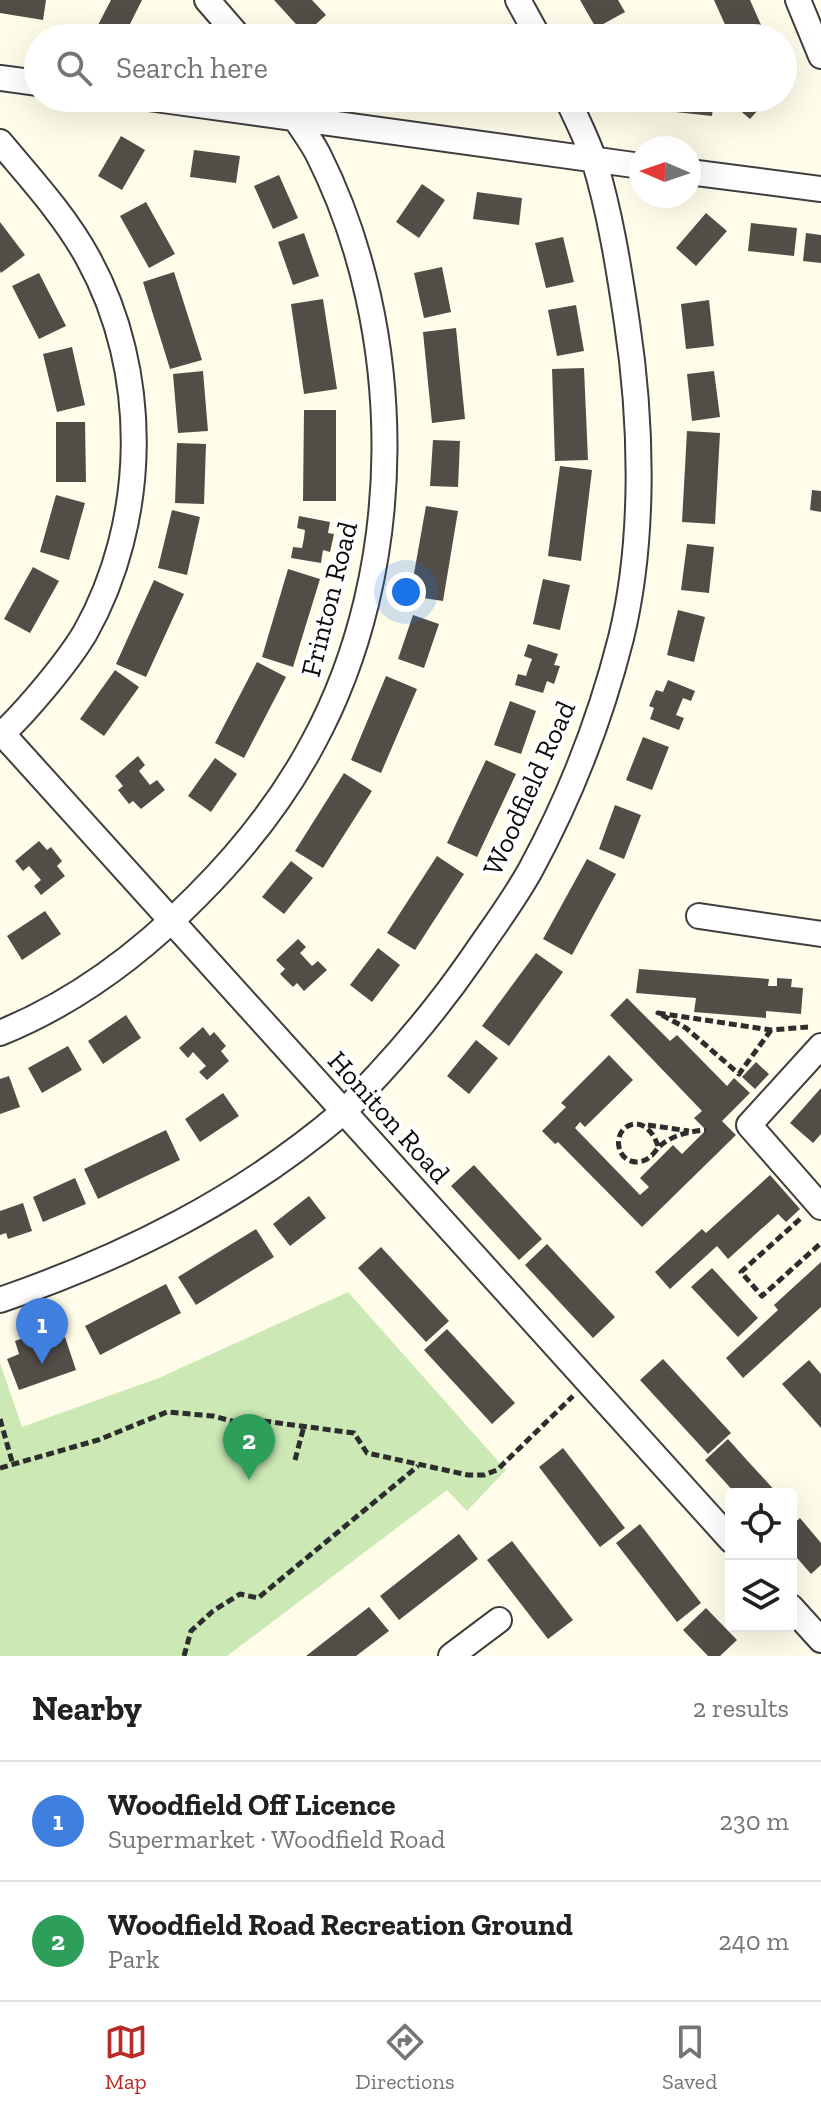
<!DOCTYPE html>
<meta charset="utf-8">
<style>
:root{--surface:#fff;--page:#f2f2f2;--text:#202124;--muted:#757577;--line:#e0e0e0;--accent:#b82b26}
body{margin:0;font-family:"Zilla Slab",serif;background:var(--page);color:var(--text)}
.controls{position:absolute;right:24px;bottom:24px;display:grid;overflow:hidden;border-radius:8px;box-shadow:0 8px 32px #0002}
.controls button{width:72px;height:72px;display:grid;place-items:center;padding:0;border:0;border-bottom:2px solid var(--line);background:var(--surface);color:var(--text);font:40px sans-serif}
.compass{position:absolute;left:629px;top:136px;width:72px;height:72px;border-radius:50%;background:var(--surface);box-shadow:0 8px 32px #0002;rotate:272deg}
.you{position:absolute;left:406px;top:592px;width:28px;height:28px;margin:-20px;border:6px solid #fff;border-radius:50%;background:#1a73e8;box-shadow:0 0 0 12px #1a73e833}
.badge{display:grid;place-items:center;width:52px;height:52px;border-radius:50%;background:var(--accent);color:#fff;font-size:26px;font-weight:700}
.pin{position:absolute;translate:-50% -66px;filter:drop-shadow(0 2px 4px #0008)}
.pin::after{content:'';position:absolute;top:42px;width:28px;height:24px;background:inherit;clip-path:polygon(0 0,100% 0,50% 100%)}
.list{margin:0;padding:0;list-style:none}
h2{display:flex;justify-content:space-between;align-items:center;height:104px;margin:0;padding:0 32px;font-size:34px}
h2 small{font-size:26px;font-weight:400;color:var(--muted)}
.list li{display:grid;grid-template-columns:52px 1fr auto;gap:24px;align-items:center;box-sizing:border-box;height:120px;padding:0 32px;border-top:2px solid var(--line)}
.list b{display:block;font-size:30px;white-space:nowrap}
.list p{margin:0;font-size:26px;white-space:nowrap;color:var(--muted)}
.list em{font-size:26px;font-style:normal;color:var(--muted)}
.icon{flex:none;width:44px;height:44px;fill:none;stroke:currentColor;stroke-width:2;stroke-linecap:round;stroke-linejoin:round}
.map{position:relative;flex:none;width:821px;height:1656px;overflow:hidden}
.search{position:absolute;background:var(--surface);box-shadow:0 8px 32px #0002;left:24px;right:24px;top:24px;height:88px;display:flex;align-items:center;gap:20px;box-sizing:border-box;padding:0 28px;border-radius:44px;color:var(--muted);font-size:30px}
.sheet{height:344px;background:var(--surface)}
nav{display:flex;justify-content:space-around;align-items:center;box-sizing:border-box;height:112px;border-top:2px solid var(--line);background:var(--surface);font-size:22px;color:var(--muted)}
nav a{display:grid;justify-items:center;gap:4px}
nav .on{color:var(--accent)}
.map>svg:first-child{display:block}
.green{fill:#cbe8b5}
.building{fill:#534d48}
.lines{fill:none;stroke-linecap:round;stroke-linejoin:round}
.street-casing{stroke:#3e3e3e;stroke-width:28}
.path{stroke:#2d2d2d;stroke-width:5;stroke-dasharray:8 4;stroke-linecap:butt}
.street{stroke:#fff;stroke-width:24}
.labels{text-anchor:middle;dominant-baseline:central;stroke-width:8;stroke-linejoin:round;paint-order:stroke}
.street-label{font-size:28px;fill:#0b0b0b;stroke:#fff}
</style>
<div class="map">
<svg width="821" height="1656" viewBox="0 0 821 1656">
<rect width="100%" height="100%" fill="#fffce9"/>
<path class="green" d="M348,1292L506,1470L467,1511L447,1490L227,1656H0V1363L22,1427L159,1378Z"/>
<path class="building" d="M0,0H46L43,20L0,13Z
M111,0H142L123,38L98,25Z
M274,0H312L326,15L305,34Z
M580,0H618L625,12L596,28Z
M714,0H750L761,25L731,38Z
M667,98H714L712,116L666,111Z
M732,98H769L750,119L729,101Z
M121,136L145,150L122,190L98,176Z
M194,150L240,156L236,183L190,177Z
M279,175L298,218L273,229L254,186Z
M422,184L445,200L419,238L396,222Z
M477,192L522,198L519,225L473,219Z
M146,202L175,254L149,268L120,216Z
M706,213L727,231L696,266L676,248Z
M0,222L25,255L1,273L0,271Z
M751,223L797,228L794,256L748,251Z
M304,233L319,276L293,285L278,242Z
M806,233L821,235V263L803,261Z
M563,237L574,282L546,288L535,243Z
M442,267L451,312L424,318L414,273Z
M174,272L202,360L170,369L143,282Z
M39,273L66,326L39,339L12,286Z
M323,299L337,389L304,394L291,304Z
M709,300L714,346L686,349L681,304Z
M576,305L584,351L557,356L548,310Z
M456,328L465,419L432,423L423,332Z
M72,347L85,405L57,412L43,354Z
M584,368L588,460L555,461L552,369Z
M203,371L208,431L178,433L173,374Z
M714,371L720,417L692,421L687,374Z
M304,410H336V501H303Z
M56,422H85L86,482H56Z
M687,431L720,433L715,524L682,522Z
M433,440L460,441L458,487L430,486Z
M177,443L206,444L204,504L175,503Z
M560,466L592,470L581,561L548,556Z
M812,490L821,491V512L810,510Z
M56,495L85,503L69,560L40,552Z
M426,506L458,511L443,601L410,596Z
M172,510L200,517L187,575L158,568Z
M299,516L330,522L328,533L334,534L330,552L323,550L321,563L291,558L293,547L302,548L304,538L305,530L297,528Z
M687,544L714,547L709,593L681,590Z
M33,567L59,581L30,633L4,619Z
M288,569L320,579L293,667L262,657Z
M543,579L570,585L560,630L533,624Z
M154,580L184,594L146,677L116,664Z
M678,610L705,617L694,662L667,655Z
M413,615L439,624L424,668L398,659Z
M528,644L558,654L554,665L560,666L554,684L547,681L543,693L515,685L518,674L526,676L529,667L532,659L524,656Z
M257,662L286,677L244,758L215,743Z
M115,670L139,687L104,736L80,719Z
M386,676L417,689L381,773L351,760Z
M668,680L695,691L691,701L683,698L676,715L684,718L679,730L650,719L654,708L649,706L656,690L663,692Z
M510,701L536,711L521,754L494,745Z
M643,737L669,747L652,790L626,780Z
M138,756L145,765L139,771L150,785L157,780L165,790L141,809L133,801L129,804L118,790L123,786L115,776Z
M215,758L237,774L211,812L188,796Z
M486,760L516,774L477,857L447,843Z
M344,773L372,791L323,868L295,851Z
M615,805L641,815L624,859L599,849Z
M39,841L47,850L51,847L62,861L57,866L65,876L41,895L34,886L41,880L29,866L23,871L15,861Z
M437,856L464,874L415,950L387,933Z
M587,859L616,874L572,955L543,939Z
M291,861L313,878L284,914L262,897Z
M45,911L61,934L22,960L7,936Z
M298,939L306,947L300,953L312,966L318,961L327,970L304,991L297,983L293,987L280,974L285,969L276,960Z
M378,948L400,965L372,1002L350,985Z
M536,953L563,972L509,1046L482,1026Z
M639,969L769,979L768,986H777V978L792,979L791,987L803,988L801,1014L766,1011V1018L694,1012L696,998L636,993Z
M627,998L670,1041L677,1035L727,1086L734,1078L750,1093L722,1121L736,1135L642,1227L558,1142L555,1144L542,1131L566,1107L561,1103L609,1055L633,1080L585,1127L580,1122L575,1128L640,1195L649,1187L640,1178L673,1145L682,1154L706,1130L694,1118L702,1111L610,1015Z
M126,1015L141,1038L103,1064L88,1041Z
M203,1027L210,1036L214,1032L226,1046L221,1051L229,1061L207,1080L199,1072L206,1066L193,1052L188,1058L179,1048Z
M476,1040L498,1058L469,1094L447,1076Z
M68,1046L82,1070L42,1093L28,1068Z
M756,1062L769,1074L755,1089L742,1077Z
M9,1076L20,1107L0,1114V1079Z
M821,1088V1134L813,1143L790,1123Z
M223,1093L239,1116L200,1142L185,1119Z
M166,1130L180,1160L98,1199L84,1169Z
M474,1165L542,1239L519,1260L451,1186Z
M770,1175L800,1209L786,1222L778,1214L728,1259L717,1246L670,1289L655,1272L702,1229L706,1233Z
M75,1178L86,1204L43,1222L33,1197Z
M309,1196L326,1218L290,1246L273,1224Z
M23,1203L32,1231L8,1239L6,1233L0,1235V1211Z
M256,1229L274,1257L196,1305L178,1277Z
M547,1244L615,1317L593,1338L525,1265Z
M381,1247L449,1321L426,1342L358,1268Z
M821,1262V1307L743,1378L726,1358L778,1310L774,1305Z
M712,1268L758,1318L738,1337L691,1287Z
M166,1284L181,1313L100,1355L85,1326Z
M49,1329L54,1341L65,1337L76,1370L19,1390L7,1359L19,1354L15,1341Z
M447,1329L515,1403L492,1424L424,1350Z
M663,1359L731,1433L708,1454L640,1380Z
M809,1360L821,1374V1428L782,1384Z
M728,1439L745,1458L778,1494H736L705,1460Z
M563,1448L625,1528L600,1547L539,1467Z
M800,1518L821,1543V1565L811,1574L791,1551V1526Z
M640,1524L701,1603L677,1622L616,1543Z
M459,1534L478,1559L399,1620L380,1596Z
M512,1541L573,1620L548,1639L487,1560Z
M369,1607L389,1631L356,1656H306Z
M706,1608L737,1640L720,1656H708L683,1630Z"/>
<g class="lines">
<defs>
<path id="street" d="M207,0L240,38
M518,0L539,38
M798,0L821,56
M0,78L38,83
M148,98L641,166
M0,142C31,179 65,216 88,258C151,372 148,521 85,633C67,663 26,712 0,736
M689,172L821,189
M0,731L731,1540
M699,916L821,934
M0,1033C74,1003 141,953 197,896C243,850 282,801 313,743C408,568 407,331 318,154C308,135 293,117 282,98
M821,1046L749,1125L821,1207
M0,1300C125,1257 241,1199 342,1113C355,1102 366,1087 378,1075C413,1037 444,999 473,957C492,929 514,900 531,869C570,797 601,717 621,638C645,540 642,422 627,323C619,269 610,212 594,160C587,139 576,118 567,98
M791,1607L821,1640
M451,1656L499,1620"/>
</defs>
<use href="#street" class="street-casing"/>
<path class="path" d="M771,1030L739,1074L686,1028L658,1013L771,1030L808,1027
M648,1125L689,1131
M658,1146C646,1110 614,1124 619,1147C622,1163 641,1167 652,1155C653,1155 659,1146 660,1146C672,1135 691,1131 706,1130
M800,1219L741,1272L762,1296L821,1243
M0,1419L13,1465
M295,1460L304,1426
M0,1468L98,1440L167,1412L213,1416L254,1427L263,1421L354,1433L367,1453L468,1475H484L497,1470L573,1396
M184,1656L191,1631L213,1611L240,1594L258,1598L418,1466"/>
<use href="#street" class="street"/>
</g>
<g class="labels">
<g class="street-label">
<text transform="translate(329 599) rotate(-76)">Frinton Road</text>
<text transform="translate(529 788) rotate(-66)">Woodfield Road</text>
<text transform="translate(389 1117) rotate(48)">Honiton Road</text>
</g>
</g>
</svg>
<div class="controls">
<button><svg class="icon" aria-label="locate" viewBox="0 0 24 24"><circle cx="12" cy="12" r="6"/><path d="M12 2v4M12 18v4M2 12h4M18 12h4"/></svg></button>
<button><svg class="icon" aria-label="layers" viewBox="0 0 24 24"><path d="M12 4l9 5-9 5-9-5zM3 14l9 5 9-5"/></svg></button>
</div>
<svg class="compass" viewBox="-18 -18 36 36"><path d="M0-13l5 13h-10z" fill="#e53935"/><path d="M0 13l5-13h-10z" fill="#757577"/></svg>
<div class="you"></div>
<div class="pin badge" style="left:42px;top:1364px;background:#3f7fe0">1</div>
<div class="pin badge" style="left:249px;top:1480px;background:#2e9e5b">2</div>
<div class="search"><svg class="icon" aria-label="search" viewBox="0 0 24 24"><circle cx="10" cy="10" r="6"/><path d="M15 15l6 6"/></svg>Search here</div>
</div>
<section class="sheet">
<h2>Nearby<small>2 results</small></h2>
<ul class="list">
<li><span class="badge" style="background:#3f7fe0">1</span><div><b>Woodfield Off Licence</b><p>Supermarket · Woodfield Road</p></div><em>230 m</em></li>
<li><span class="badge" style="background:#2e9e5b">2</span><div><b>Woodfield Road Recreation Ground</b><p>Park</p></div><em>240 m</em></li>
</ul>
</section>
<nav>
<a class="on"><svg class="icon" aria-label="map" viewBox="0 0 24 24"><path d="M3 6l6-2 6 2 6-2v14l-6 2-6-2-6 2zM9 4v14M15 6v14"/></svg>Map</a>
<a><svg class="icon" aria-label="directions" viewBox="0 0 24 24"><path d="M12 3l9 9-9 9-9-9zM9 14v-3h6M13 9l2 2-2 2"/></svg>Directions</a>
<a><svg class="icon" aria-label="saved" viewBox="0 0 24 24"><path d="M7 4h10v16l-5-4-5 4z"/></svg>Saved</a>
</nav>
